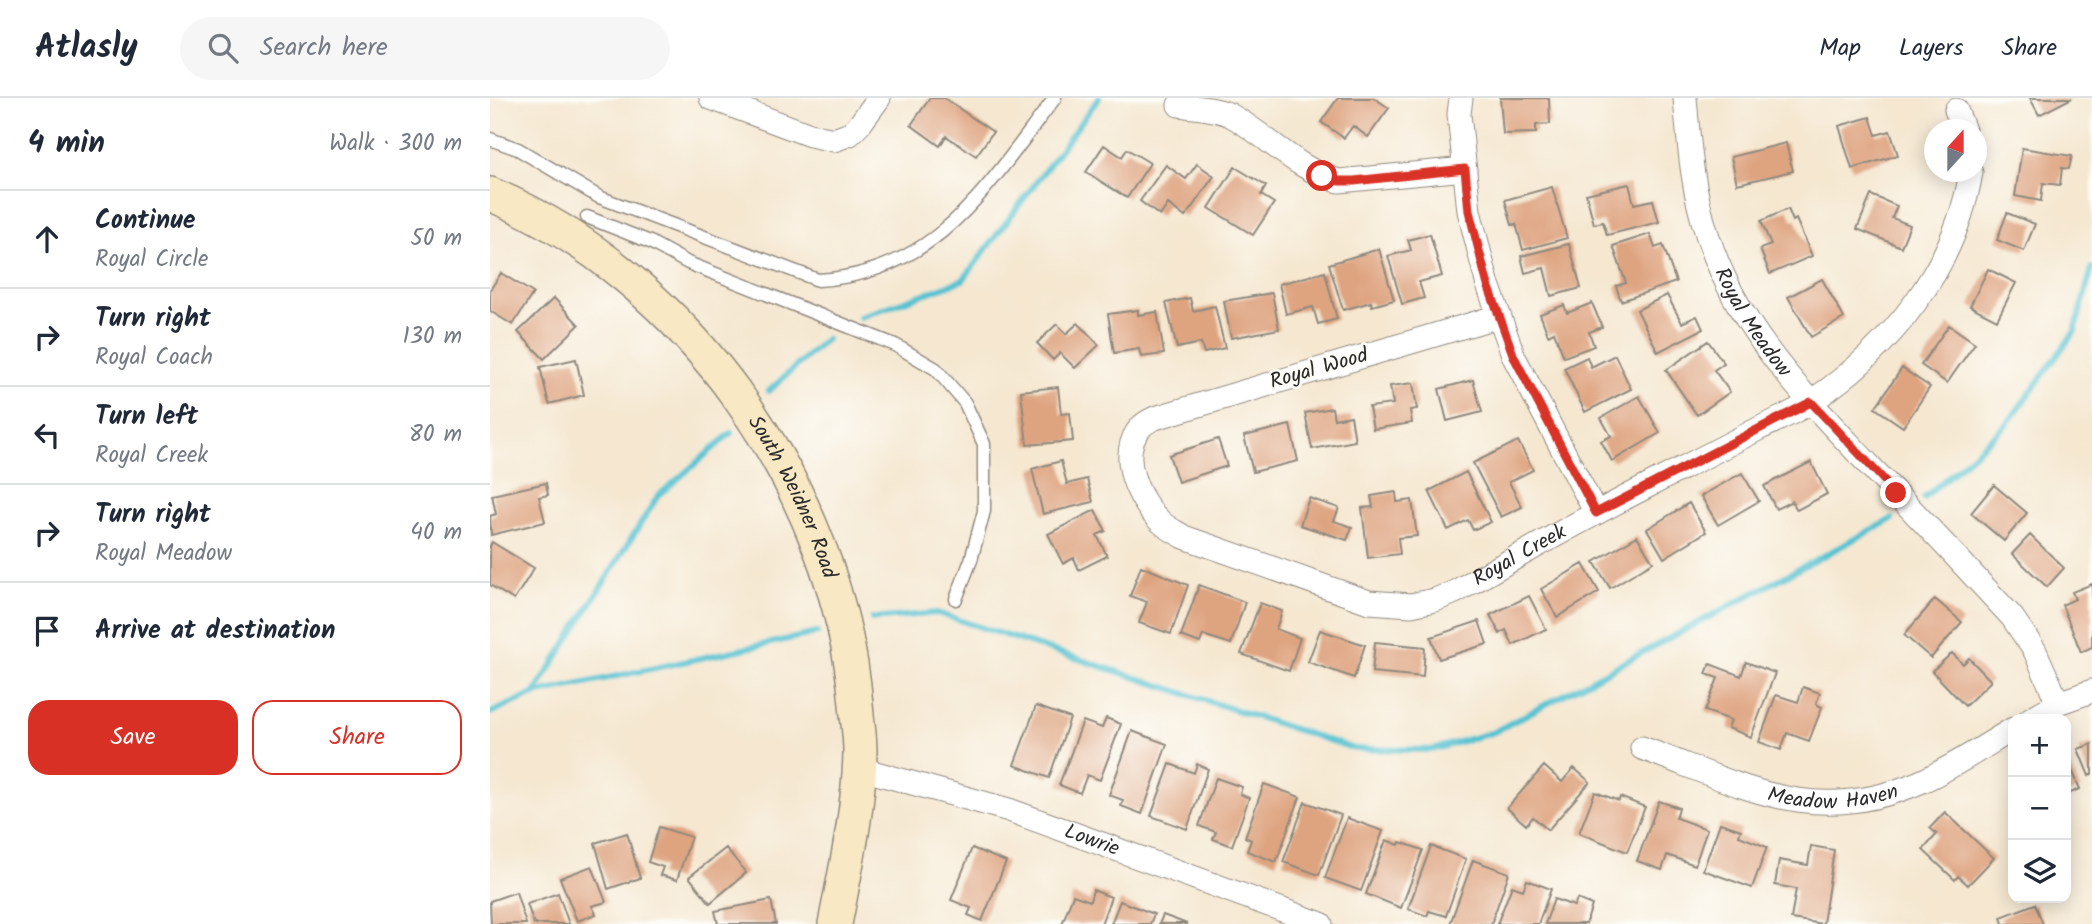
<!DOCTYPE html>
<meta charset="utf-8">
<style>
:root{--surface:#fff;--page:#f6f6f7;--text:#1f2937;--muted:#747a83;--line:#e0e1e3;--accent:#d93025}
body{margin:0;font-family:Kalam,sans-serif;background:var(--page);color:var(--text)}
.controls{position:absolute;right:21px;bottom:21px;display:grid;overflow:hidden;border-radius:14px;box-shadow:0 4px 18px #0003}
.controls button{width:63px;height:63px;display:grid;place-items:center;padding:0;border:0;border-bottom:2px solid var(--line);background:var(--surface);color:var(--text);font:35px sans-serif}
.compass{position:absolute;left:1434px;top:21px;width:63px;height:63px;border-radius:50%;background:var(--surface);box-shadow:0 4px 18px #0003;rotate:21deg}
.stop{position:absolute;width:21px;height:21px;margin:-16px;border:5px solid #d93025;border-radius:50%;background:#fff}
.stop.end{background:#d93025;border-color:#fff;box-shadow:0 2px 7px #0008}
.list{margin:0;padding:0;list-style:none}
h2{display:flex;justify-content:space-between;align-items:center;height:91px;margin:0;padding:0 28px;font-size:30px}
h2 small{font-size:23px;font-weight:400;color:var(--muted)}
.list li{display:grid;grid-template-columns:46px 1fr auto;gap:21px;align-items:center;box-sizing:border-box;height:98px;padding:0 28px;border-top:2px solid var(--line)}
.list b{display:block;font-size:26px;white-space:nowrap}
.list p{margin:0;font-size:23px;white-space:nowrap;color:var(--muted)}
.list em{font-size:23px;font-style:normal;color:var(--muted)}
.actions{display:flex;gap:14px;padding:21px 28px}
.actions a{flex:1;padding:16px 0;border:2px solid var(--accent);border-radius:21px;text-align:center;font-size:24px;color:var(--accent)}
.actions .main{background:var(--accent);color:#fff}
.icon{flex:none;width:38px;height:38px;fill:none;stroke:currentColor;stroke-width:2;stroke-linecap:round;stroke-linejoin:round}
.map{position:relative;flex:none;width:1602px;height:826px;overflow:hidden}
header{display:flex;align-items:center;gap:42px;box-sizing:border-box;height:98px;padding:0 35px;background:var(--surface);border-bottom:2px solid var(--line)}
header strong{font-size:33px}
nav{display:flex;gap:38px;margin-inline-start:auto;font-size:24px}
.search{width:490px;height:63px;background:var(--page);display:flex;align-items:center;gap:18px;box-sizing:border-box;padding:0 24px;border-radius:38px;color:var(--muted);font-size:26px}
main{display:flex}
aside{flex:1;background:var(--surface)}
.map>svg:first-child{display:block}
.lines{fill:none;stroke-linecap:round;stroke-linejoin:round}
.stream{stroke:#57c2d1;stroke-width:6}
.building{fill:#dea37f}
.service-casing{stroke:#90897e;stroke-width:15}
.minor-casing{stroke:#90897e;stroke-width:25}
.secondary-casing{stroke:#90897e;stroke-width:36}
.service{stroke:#fff;stroke-width:12}
.minor{stroke:#fff;stroke-width:23}
.secondary{stroke:#f8e8c3;stroke-width:33}
.route{stroke:#d93025;stroke-width:9}
.labels{text-anchor:middle;dominant-baseline:central;stroke-width:5;stroke-linejoin:round;paint-order:stroke}
.street-label{font-size:21px;fill:#2b2b2b;stroke:#fdfcf7}
</style>
<header>
<strong>Atlasly</strong>
<div class="search"><svg class="icon" aria-label="search" viewBox="0 0 24 24"><circle cx="10" cy="10" r="6"/><path d="M15 15l6 6"/></svg>Search here</div>
<nav><a>Map</a><a>Layers</a><a>Share</a></nav>
</header>
<main>
<aside>
<h2>4 min<small>Walk · 300 m</small></h2>
<ul class="list">
<li><svg class="icon" aria-label="ahead" viewBox="0 0 24 24"><path d="M12 20V5M6 11l6-6 6 6"/></svg><div><b>Continue</b><p>Royal Circle</p></div><em>50 m</em></li>
<li><svg class="icon" aria-label="right" viewBox="0 0 24 24"><path d="M7 20v-9h11M14 6l5 5-5 5"/></svg><div><b>Turn right</b><p>Royal Coach</p></div><em>130 m</em></li>
<li><svg class="icon" aria-label="left" viewBox="0 0 24 24"><path d="M17 20v-9H6M10 6l-5 5 5 5"/></svg><div><b>Turn left</b><p>Royal Creek</p></div><em>80 m</em></li>
<li><svg class="icon" aria-label="right" viewBox="0 0 24 24"><path d="M7 20v-9h11M14 6l5 5-5 5"/></svg><div><b>Turn right</b><p>Royal Meadow</p></div><em>40 m</em></li>
<li><svg class="icon" aria-label="arrive" viewBox="0 0 24 24"><path d="M6 21V4h12l-3 4 3 4H6"/></svg><div><b>Arrive at destination</b></div></li>
</ul>
<div class="actions"><a class="main">Save</a><a>Share</a></div>
</aside>
<div class="map">
<svg width="1602" height="826" viewBox="0 0 1602 826">
<rect width="100%" height="100%" fill="#fdfcf7"/>
<filter id="ink" filterUnits="userSpaceOnUse"><feTurbulence type="fractalNoise" baseFrequency=".0143" numOctaves="2"/><feDisplacementMap in="SourceGraphic" scale="14" xChannelSelector="R" yChannelSelector="G"/><feConvolveMatrix kernelMatrix="1 2 1 2 8 2 1 2 1" color-interpolation-filters="sRGB"/></filter>
<filter id="wash" filterUnits="userSpaceOnUse"><feTurbulence type="fractalNoise" baseFrequency=".00686" numOctaves="4" result="noise"/><feDisplacementMap in="SourceGraphic" scale="28" xChannelSelector="R" yChannelSelector="G"/><feGaussianBlur stdDeviation="1.57" result="paint"/><feColorMatrix in="noise" values="0 0 0 0 0 0 0 0 0 0 0 0 0 0 0 0 0 1.4 0 .05"/><feComposite in="paint" operator="in"/></filter>
<g filter="url(#wash)">
<rect width="100%" height="100%" fill="#f5e7d0"/>
<g class="lines">
<path class="stream" d="M370,219L473,182L609,0
M279,293L336,241
M1434,400L1517,326L1585,233L1602,170
M382,521L447,515L865,651L941,652L1004,634L1402,421
M44,596L168,398L241,335
M0,615L44,596L327,535"/>
</g>
<g id="blocks">
<path class="building" d="M440,0H454L503,34L486,58L456,38L450,48L421,27Z
M848,0H884L899,10L878,39L863,28L854,40L831,24Z
M1010,0H1059L1060,26L1046,27V35L1013,36Z
M1540,0H1582L1549,17Z
M1380,19L1386,37L1400,33L1408,57L1362,71L1349,28Z
M1296,45L1303,73L1247,86L1241,59Z
M614,47L632,59L637,51L660,65L637,100L596,74Z
M1532,50L1582,58L1579,71L1572,70L1570,87L1553,85L1551,103L1525,98Z
M707,66L724,78L695,119L678,106L670,118L650,103L676,67L696,81Z
M745,69L776,88L771,97L784,105L763,137L719,110Z
M1139,86L1144,106L1163,102L1169,124L1117,137L1113,124L1104,126L1096,96Z
M1062,89L1077,140L1033,152L1026,126L1022,127L1015,102Z
M1381,97L1407,108L1402,120L1420,127L1411,149L1367,131Z
M1298,111L1303,123L1306,121L1322,158L1280,176L1270,151L1281,147L1271,123Z
M1517,115L1545,126L1534,153L1507,142Z
M940,136L952,178L929,184L934,200L912,206L898,158L921,152L918,142Z
M1160,136L1165,150L1173,147L1186,184L1131,203L1126,188L1136,185L1123,148Z
M1079,146L1091,190L1061,198L1054,170L1035,175L1031,158Z
M889,151L904,202L882,208L881,204L853,212L839,166Z
M1498,171L1526,185L1507,222L1480,208Z
M835,174L847,221L828,226L823,209L796,216L789,186Z
M11,175L43,195L23,227L0,213V192Z
M1332,181L1354,220L1321,239L1298,199Z
M782,195L789,231L741,240L734,203Z
M1177,197L1192,225L1207,218L1213,231L1168,254L1147,212Z
M64,200L89,227L54,261L28,234Z
M700,200L703,213L725,208L735,250L714,255L711,245L687,250L676,205Z
M1102,205L1112,229L1099,234L1104,248L1074,259L1064,234L1058,237L1050,216L1074,207L1077,215Z
M648,212V217L667,214L674,256L651,259L649,251L624,255L618,216Z
M588,225L609,247L585,270L570,255L563,262L547,245L567,226L576,236Z
M1459,227L1485,245L1457,285L1431,267Z
M1218,243L1234,265L1224,272L1240,294L1207,317L1176,272Z
M1125,257L1141,291L1095,314L1074,270L1097,259L1101,269Z
M86,261L94,297L59,306L50,269Z
M1412,270L1440,289L1413,329L1385,310Z
M983,282L992,314L957,323L949,291Z
M923,285L927,311L920,312L922,325L883,331L879,309L903,306L900,288Z
M568,289L571,316L580,315L583,343L537,347L531,293Z
M1149,298L1170,335L1122,363L1111,343L1121,338L1111,320Z
M842,310L844,321L861,318L865,343L822,351L815,315Z
M800,327L808,363L763,374L754,338Z
M728,341L737,368L688,384L679,357Z
M1028,343L1043,372L1019,384L1032,409L1011,419L983,365Z
M571,363L577,386L597,381L603,404L553,416L542,371Z
M1321,364L1337,396L1307,412L1302,403L1286,411L1274,388Z
M976,374L1001,424L983,432L978,422L958,432L939,393Z
M1252,375L1269,403L1228,427L1211,398Z
M56,385L58,397L49,399L55,424L1,437L0,418L6,416L2,397Z
M1504,387L1537,415L1514,443L1481,415Z
M906,394L907,404L922,402L927,438L908,440L910,456L878,460L872,410L883,409L881,398Z
M819,400L849,410L844,423L862,429L857,442L810,427Z
M1199,405L1216,434L1174,460L1157,431Z
M605,412L616,433L607,437L617,458L589,472L584,460L573,466L558,436Z
M1540,437L1574,470L1557,489L1522,456Z
M1147,438L1163,464L1120,490L1104,464Z
M2,444L44,470L24,502L0,487V448Z
M1093,466L1109,494L1067,519L1051,491Z
M651,468L698,487L681,536L649,525L657,504L640,498Z
M1602,486V549L1591,554L1572,507L1585,501L1582,494Z
M709,487L755,504L741,546L713,537L710,545L691,538Z
M1039,498L1056,531L1023,547L1016,532L1010,536L1000,517Z
M1445,501L1472,524L1441,560L1414,537Z
M770,505L792,513L786,531L810,540L799,573L751,556Z
M989,523L997,546L949,561L941,539Z
M830,532L875,547L864,580L818,564Z
M885,544L935,549L933,579L882,574Z
M1462,555L1473,566L1479,560L1501,583L1475,608L1442,573Z
M1256,564L1285,575L1261,639L1238,630L1241,622L1215,613L1228,580L1216,576L1220,566L1251,578Z
M1313,589L1330,595L1326,606L1332,609L1319,643L1297,635L1291,652L1269,644L1286,597L1308,604Z
M546,608L580,620L559,680L524,667Z
M616,620L631,626L610,682L597,677L590,695L569,687L593,623L612,630Z
M642,633L677,646L652,716L631,708L633,702L619,697Z
M1602,646V676L1599,678L1588,651Z
M1576,658L1590,691L1576,697Z
M680,666L704,675L707,666L718,671L697,731L661,718Z
M1054,668L1072,684L1084,670L1100,684L1058,732L1043,719L1036,727L1017,710Z
M726,680L752,689L750,696L759,700L742,748L723,741L726,734L709,728Z
M774,686L810,699L786,764L757,753L761,742L755,739Z
M1105,694L1129,703L1130,699L1155,709L1137,754L1089,735Z
M1169,703L1189,710L1186,720L1217,731L1205,767L1177,757L1172,772L1147,763Z
M815,704L851,717L829,777L793,764Z
M1455,714L1504,760L1478,787L1468,778L1465,782L1433,752L1447,736L1440,730Z
M857,720L893,733L871,793L835,780Z
M1230,725L1251,732L1249,738L1277,749L1262,790L1213,772Z
M169,729L201,739L187,782L170,777L173,769L158,764Z
M137,735L150,780L118,791L105,745Z
M896,742L909,747L910,744L933,752L911,810L876,796Z
M941,748L976,761L956,818L939,813L937,818L918,811Z
M1321,748L1344,752L1333,826L1301,821L1306,791L1285,787L1289,762L1318,767Z
M236,750L256,775L220,805L199,779Z
M482,750L516,764L492,823L478,817L481,810L461,802Z
M983,762L1019,775L1001,826H960Z
M102,768L116,804L102,808L106,816L87,823L70,780Z
M1037,782L1061,791L1048,826H1007L1022,788L1033,792Z
M603,792L621,799L611,826H572L583,797L600,803Z
M26,794L36,826H1L0,803Z
M68,795L79,826H44L37,806Z
M1064,801L1084,808L1087,801L1102,807L1096,826H1055Z
M281,802L286,826H228L225,813Z
M630,803L664,816L660,826H621Z
M1545,806L1553,826H1513L1511,819Z
M673,817L697,826H669Z"/>
</g>
</g>
<g filter="url(#ink)">
<use href="#blocks" fill-opacity="0" stroke="#90897e" stroke-width="2"/>
<g class="lines">
<defs>
<path id="service" d="M0,41L28,51L109,99L328,182C449,175 498,86 565,0
M97,119L160,144L198,165L405,247L446,271L475,305L494,346V413L481,462L466,501"/>
<g id="minor">
<path d="M221,0L320,37L344,42L360,36L370,26L389,0"/>
<path d="M971,0L969,16L979,113L997,184L1024,259L1106,415"/>
<path id="s1" d="M1195,0C1199,46 1202,91 1217,136C1248,233 1313,296 1380,368C1428,418 1475,468 1522,519L1545,553L1568,605"/>
<path d="M689,7C705,10 728,10 742,18C779,39 807,72 849,83L975,71"/>
<path d="M1466,12L1474,32"/>
<path id="s2" d="M1009,218L665,320C661,322 654,325 651,329C626,356 648,403 671,424C677,430 686,434 694,439L879,504L921,507L945,502L965,494C1028,458 1091,422 1156,389C1194,369 1232,350 1270,330C1287,322 1306,314 1322,303C1401,250 1466,169 1481,74"/>
<path d="M1540,621L1568,605L1602,593"/>
<path id="s3" d="M1152,650C1252,687 1323,731 1430,684C1462,670 1493,649 1523,631"/>
<path id="s4" d="M368,670L519,712L831,826"/>
</g>
<g id="secondary">
<path id="s5" d="M0,96C199,179 347,392 366,606C367,621 370,637 370,653C369,712 356,769 345,826"/>
</g>
</defs>
<use href="#service" class="service-casing"/>
<use href="#minor" class="minor-casing"/>
<use href="#secondary" class="secondary-casing"/>
<use href="#service" class="service"/>
<use href="#minor" class="minor"/>
<use href="#secondary" class="secondary"/>
</g>
</g>
<g class="lines" filter="url(#ink)">
<path class="route" d="M832,78L849,83H864L975,71L979,113L997,184L1024,259L1106,415L1321,304L1406,395"/>
</g>
<g class="labels">
<g class="street-label">
<text stroke="none"><textPath href="#s1" startOffset="238">Royal Meadow</textPath></text>
<text transform="translate(829 271) rotate(-16)">Royal Wood</text>
<text stroke="none"><textPath href="#s5" startOffset="439">South Weidner Road</textPath></text>
<text stroke="none"><textPath href="#s2" startOffset="868">Royal Creek</textPath></text>
<text stroke="none"><textPath href="#s3" startOffset="200">Meadow Haven</textPath></text>
<text stroke="none"><textPath href="#s4" startOffset="245">Lowrie</textPath></text>
</g>
</g>
</svg>
<div class="controls">
<button>+</button>
<button>−</button>
<button><svg class="icon" aria-label="layers" viewBox="0 0 24 24"><path d="M12 4l9 5-9 5-9-5zM3 14l9 5 9-5"/></svg></button>
</div>
<svg class="compass" viewBox="-18 -18 36 36"><path d="M0-13l5 13h-10z" fill="#e53935"/><path d="M0 13l5-13h-10z" fill="#747a83"/></svg>
<div class="stop" style="left:832px;top:78px"></div>
<div class="stop end" style="left:1406px;top:395px"></div>
</div>
</main>
